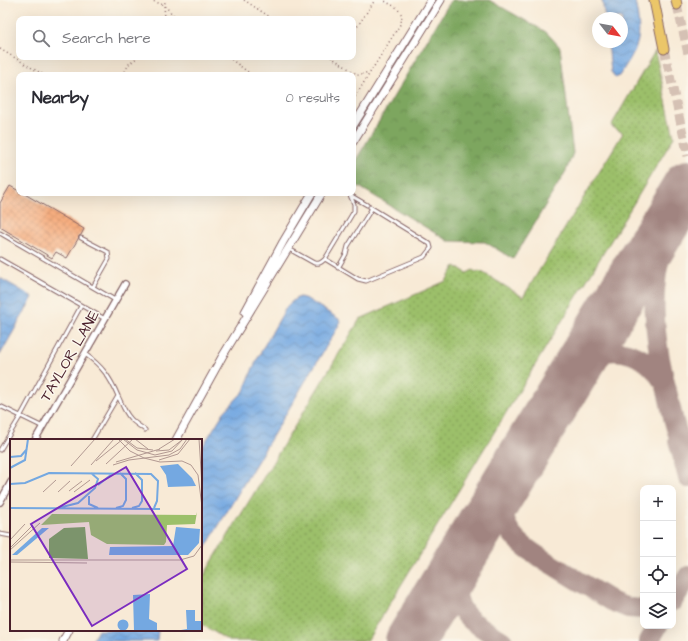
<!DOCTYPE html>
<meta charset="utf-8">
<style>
:root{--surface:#fff;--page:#f2f2f3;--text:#2b2b33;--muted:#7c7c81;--line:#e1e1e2}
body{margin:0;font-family:"Architects Daughter",sans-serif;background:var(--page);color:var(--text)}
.controls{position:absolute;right:12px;bottom:12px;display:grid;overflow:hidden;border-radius:8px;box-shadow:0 4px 16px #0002}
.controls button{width:36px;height:36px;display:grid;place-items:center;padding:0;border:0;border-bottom:1px solid var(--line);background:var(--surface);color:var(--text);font:20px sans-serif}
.compass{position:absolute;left:592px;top:12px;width:36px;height:36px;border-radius:50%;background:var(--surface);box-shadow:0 4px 16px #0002;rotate:121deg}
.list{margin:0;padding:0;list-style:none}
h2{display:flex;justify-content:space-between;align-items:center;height:52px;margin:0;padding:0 16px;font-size:17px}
h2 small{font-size:13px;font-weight:400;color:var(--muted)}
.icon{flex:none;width:22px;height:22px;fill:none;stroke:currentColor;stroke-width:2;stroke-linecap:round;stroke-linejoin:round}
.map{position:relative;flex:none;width:688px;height:641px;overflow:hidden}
.search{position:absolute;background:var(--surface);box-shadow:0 4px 16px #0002;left:16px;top:16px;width:340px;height:44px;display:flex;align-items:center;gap:10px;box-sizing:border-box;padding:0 14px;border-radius:8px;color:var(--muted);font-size:15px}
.panel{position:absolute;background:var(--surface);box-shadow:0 4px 16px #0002;left:16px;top:72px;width:340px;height:124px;border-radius:8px}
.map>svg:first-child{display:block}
.grass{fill:url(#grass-dots);stroke:#73704a}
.forest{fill:url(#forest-crowns);stroke:#646244}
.water{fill:url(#water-waves);stroke:#5f6486}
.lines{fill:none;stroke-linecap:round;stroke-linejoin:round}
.taxiway{stroke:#a18480;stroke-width:20}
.runway{stroke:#a18480;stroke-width:50}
.building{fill:url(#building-cross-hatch)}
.primary-tunnel{stroke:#d5c1b4;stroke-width:9;stroke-dasharray:9 4.5;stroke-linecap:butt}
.service-casing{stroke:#876667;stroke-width:5}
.minor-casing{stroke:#876667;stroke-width:8}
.tertiary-casing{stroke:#876667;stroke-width:9}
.primary-casing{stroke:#876667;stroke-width:11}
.path{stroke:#876667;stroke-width:1.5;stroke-dasharray:1 3;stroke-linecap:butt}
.service{stroke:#fff;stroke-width:3}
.minor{stroke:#fff;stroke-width:5.5}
.tertiary{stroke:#fff;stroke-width:7}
.primary{stroke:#ebc669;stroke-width:9}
.labels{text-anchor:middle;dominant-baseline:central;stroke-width:3;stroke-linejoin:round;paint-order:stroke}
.street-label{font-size:15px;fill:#4a1f2b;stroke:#fbf7ec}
.inset-river{fill:none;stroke:#74a8e1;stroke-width:2}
.inset-road{fill:none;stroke:#b29992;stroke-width:1}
.view{fill:#7b2cbf;fill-opacity:0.15;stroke:#7b2cbf;stroke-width:2}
.inset-edge{fill:none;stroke:#4a1f2b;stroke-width:2}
</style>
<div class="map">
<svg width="688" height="641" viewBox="0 0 688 641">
<defs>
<pattern id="grass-dots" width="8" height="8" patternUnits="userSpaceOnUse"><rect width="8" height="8" fill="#9cc06a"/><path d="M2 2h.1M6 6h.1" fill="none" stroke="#819b57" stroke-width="1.8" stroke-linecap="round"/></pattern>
<pattern id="forest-crowns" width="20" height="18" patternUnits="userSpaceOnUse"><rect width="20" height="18" fill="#7da65e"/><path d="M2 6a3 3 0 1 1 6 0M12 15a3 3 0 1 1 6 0" fill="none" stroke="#68874e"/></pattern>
<pattern id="water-waves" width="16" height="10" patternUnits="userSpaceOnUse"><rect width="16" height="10" fill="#74a8e1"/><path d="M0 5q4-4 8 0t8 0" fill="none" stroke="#6188b7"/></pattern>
<pattern id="building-cross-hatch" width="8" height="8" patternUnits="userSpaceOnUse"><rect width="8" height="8" fill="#f5ad7f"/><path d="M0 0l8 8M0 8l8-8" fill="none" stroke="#d4946e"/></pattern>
</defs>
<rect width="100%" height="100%" fill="#fbf7ec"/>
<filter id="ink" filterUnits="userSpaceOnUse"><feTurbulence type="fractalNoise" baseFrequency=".025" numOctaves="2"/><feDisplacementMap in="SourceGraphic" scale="8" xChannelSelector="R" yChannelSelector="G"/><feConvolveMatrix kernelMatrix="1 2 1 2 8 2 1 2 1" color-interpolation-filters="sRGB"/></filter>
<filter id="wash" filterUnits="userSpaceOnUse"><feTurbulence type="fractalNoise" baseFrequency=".012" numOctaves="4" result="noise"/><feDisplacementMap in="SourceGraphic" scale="16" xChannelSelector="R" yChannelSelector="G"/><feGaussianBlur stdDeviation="0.9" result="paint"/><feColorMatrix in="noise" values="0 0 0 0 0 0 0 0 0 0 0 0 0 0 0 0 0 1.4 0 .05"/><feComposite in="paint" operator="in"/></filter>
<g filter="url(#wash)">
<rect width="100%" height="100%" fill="#f8ead6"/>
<path class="grass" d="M655,51L674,137L367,641H229L201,624V580L360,319L446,281L455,266L467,273L473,270L477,273L478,271L482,272L523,297L623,133L611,126Z"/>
<path class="forest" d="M451,0H489L546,32L560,47L573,153L566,171L513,259L485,242L448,241L353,183V165Z"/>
<path class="water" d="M602,0H635C642,39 641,43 619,76L616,78L611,72L608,42H622V18H605Z
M0,278L33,297L0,355Z
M300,297L307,299L339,319L340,322L338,327L201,555V449L224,412L244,391L253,368L264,346L287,306L295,299Z
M98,630H158L157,641H92Z"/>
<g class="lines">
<path class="taxiway" d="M688,186C681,201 673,217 667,233C647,289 654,339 668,395C673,416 675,435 688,452
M569,380C576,372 584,363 594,357C619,343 649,357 662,380
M678,440L688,478
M514,470C489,525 511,540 556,567C575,579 594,590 613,602L628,608L643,609
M467,548C456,572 448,601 472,621C482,628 493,635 503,641
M673,601L688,576
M649,641L658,626"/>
<path class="runway" d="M410,641L688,185"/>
</g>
<g id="blocks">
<path class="building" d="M10,186L19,191V193H23L84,229L81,235L79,236L78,239L67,258L56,252L52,258L0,227V203Z"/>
</g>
</g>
<g filter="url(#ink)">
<use href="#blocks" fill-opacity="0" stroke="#876667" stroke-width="1"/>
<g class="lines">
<path class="primary-tunnel" d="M677,5L688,54
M664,49L688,156"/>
<defs>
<path id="service" d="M350,195L367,205
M0,233L115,300
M81,238L108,252L109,259L93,287
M289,249L314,263C319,264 321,263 325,259L354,211V204L349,193
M0,259L105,319
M325,259L358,279L366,281L424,257L431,248L430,244L370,207
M338,268L346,254L348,246L372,208
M85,354C102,366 110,377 118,396C122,404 124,411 130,418C134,423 140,426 145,430
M0,406L43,427
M92,440L118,396
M0,450L20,417L81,306
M0,534L11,536"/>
<path id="minor" d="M35,440L125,284
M0,502L11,482"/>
<path id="tertiary" d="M353,126L431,0
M353,142L441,0
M245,312L283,242L312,193
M176,440L222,357L322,193
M63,641L69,630"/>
<path id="primary" d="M654,0L664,49
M676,0L677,5"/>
</defs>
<use href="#service" class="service-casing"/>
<use href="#minor" class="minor-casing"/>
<use href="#tertiary" class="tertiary-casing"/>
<use href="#primary" class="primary-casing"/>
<path class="path" d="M150,0L164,5L177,19
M244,0L273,19
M165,19L164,5L166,0
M353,33L375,0
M0,49L44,75
M228,57L252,75
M331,57L358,75L369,72
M123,75L129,64L138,57
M353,100L401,23L402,15L397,8L383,0"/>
<use href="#service" class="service"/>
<use href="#minor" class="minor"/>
<use href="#tertiary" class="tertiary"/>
<use href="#primary" class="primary"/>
</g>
</g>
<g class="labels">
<g class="street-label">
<text transform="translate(70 356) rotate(-60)">TAYLOR LANE</text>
</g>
</g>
<g transform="translate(10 439)">
<rect width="192" height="192" fill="#f8ead6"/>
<path d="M187,73L185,85L157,86L156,103L154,106L97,105L81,96L79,83L31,86L42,75L186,76Z" fill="#9cc06a"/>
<path d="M75,88L78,120L39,119V100L54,89Z" fill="#7da65e"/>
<path d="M168,25L182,39L186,47L158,48L156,36L150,27ZM166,88L190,90L189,104L178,116H99L100,108L163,107ZM32,89H39L7,116H2ZM140,155L139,180L147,184V192H124L123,156ZM176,171H185V182H192V192H165L177,190ZM107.5 186a5.5 5.5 0 1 1 11 0a5.5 5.5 0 1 1-11 0Z" fill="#74a8e1"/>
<path class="inset-river" d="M0,18L11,17L17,10M0,29L15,21L18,0M0,45L15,44L39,34L141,35L148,42L147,62L144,69M88,46L102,35M79,57V65L88,69M0,69L150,70M48,69L68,64L85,49L88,40L81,34M106,69L113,67L116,61V40L110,34M122,69L129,67L132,62V41L125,34"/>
<path class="inset-road" d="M108,0L120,12L134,19L150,23L172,22L181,26L188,36L192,68M113,0L127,11L145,16L162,12L173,0M115,0L127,9L143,11M125,0L138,10M189,0L192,47M149,10L165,0M146,12L159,11L172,1M149,21L168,15L180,0M86,22L113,0M106,23L150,10M96,25L123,0M81,26L104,0M103,26L119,21L159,16L170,10L177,0M61,27L85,0M59,52L72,42M33,53L46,41M48,53L60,42M64,53L80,41M0,101L15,85M0,109L22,87M0,111L30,84M0,121H170L184,117L192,106M0,123L77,124"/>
<path class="view" d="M116,28L177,130L82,187L21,85Z"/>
<rect width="192" height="192" class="inset-edge"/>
</g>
</svg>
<div class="controls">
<button>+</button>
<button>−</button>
<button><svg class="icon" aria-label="locate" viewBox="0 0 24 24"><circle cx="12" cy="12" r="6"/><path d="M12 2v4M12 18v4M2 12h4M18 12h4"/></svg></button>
<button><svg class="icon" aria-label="layers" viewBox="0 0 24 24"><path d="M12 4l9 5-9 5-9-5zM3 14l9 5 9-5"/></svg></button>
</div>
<svg class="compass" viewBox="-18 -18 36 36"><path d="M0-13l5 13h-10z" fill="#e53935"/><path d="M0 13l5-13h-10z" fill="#7c7c81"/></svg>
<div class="search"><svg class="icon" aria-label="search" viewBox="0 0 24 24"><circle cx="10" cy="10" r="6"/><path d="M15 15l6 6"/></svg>Search here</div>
<section class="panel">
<h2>Nearby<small>0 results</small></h2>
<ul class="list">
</ul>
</section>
</div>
